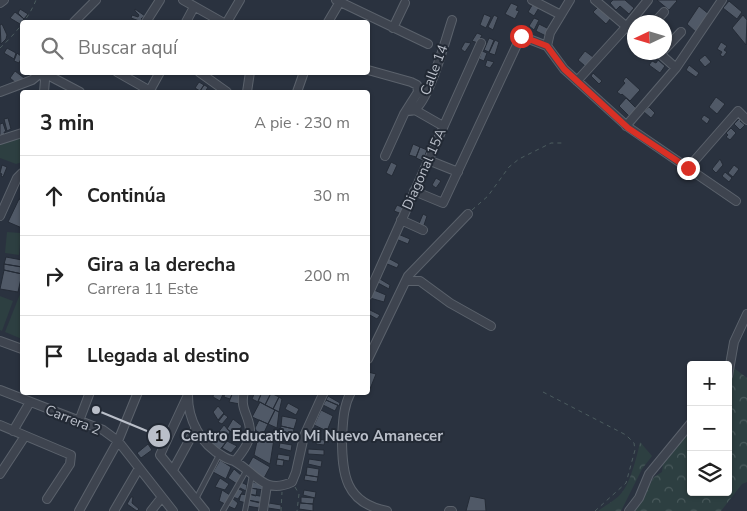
<!DOCTYPE html>
<html lang="es">
<meta charset="utf-8">
<style>
:root{--surface:#fff;--page:#f6f6f6;--text:#222;--muted:#767676;--line:#e0e0e0}
body{margin:0;font-family:"Nunito Sans",sans-serif;background:var(--page);color:var(--text)}
.controls{position:absolute;right:15px;bottom:15px;display:grid;overflow:hidden;border-radius:5px;box-shadow:0 1px 4px #0004}
.controls button{width:45px;height:45px;display:grid;place-items:center;padding:0;border:0;border-bottom:1px solid var(--line);background:var(--surface);color:var(--text);font:25px sans-serif}
.compass{position:absolute;left:627px;top:15px;width:45px;height:45px;border-radius:50%;background:var(--surface);box-shadow:0 1px 4px #0004;rotate:266deg}
.stop{position:absolute;width:15px;height:15px;margin:-11px;border:4px solid #d93025;border-radius:50%;background:#fff}
.stop.end{background:#d93025;border-color:#fff;box-shadow:0 1px 5px #0008}
.list{margin:0;padding:0;list-style:none}
h2{display:flex;justify-content:space-between;align-items:center;height:65px;margin:0;padding:0 20px;font-size:21px}
h2 small{font-size:16px;font-weight:400;color:var(--muted)}
.list li{display:grid;grid-template-columns:32px 1fr auto;gap:15px;align-items:center;box-sizing:border-box;height:80px;padding:0 20px;border-top:1px solid var(--line)}
.list b{display:block;font-size:19px;white-space:nowrap}
.list p{margin:0;font-size:16px;white-space:nowrap;color:var(--muted)}
.list em{font-size:16px;font-style:normal;color:var(--muted)}
.icon{flex:none;width:28px;height:28px;fill:none;stroke:currentColor;stroke-width:2;stroke-linecap:round;stroke-linejoin:round}
.map{position:relative;flex:none;width:747px;height:511px;overflow:hidden}
.search{position:absolute;background:var(--surface);box-shadow:0 1px 4px #0004;left:20px;top:20px;width:350px;height:55px;display:flex;align-items:center;gap:12px;box-sizing:border-box;padding:0 18px;border-radius:5px;color:var(--muted);font-size:19px}
.panel{position:absolute;background:var(--surface);box-shadow:0 1px 4px #0004;left:20px;top:90px;width:350px;height:305px;border-radius:5px}
.map>svg:first-child{display:block}
.forest{fill:url(#forest-crowns)}
.garden{fill:#2d3f41}
.building{fill:#505967;stroke:#242b36}
.lines{fill:none;stroke-linecap:round;stroke-linejoin:round}
.lane-casing{stroke:#5b626c;stroke-width:6}
.street-casing{stroke:#5b626c;stroke-width:10}
.path{stroke:#4c5c5f;stroke-width:1;stroke-dasharray:4 4;stroke-linecap:butt}
.lane{stroke:#3e444f;stroke-width:4}
.street{stroke:#3e444f;stroke-width:8}
.route{stroke:#d93025;stroke-width:6}
.labels{text-anchor:middle;dominant-baseline:central;stroke-width:4;stroke-linejoin:round;paint-order:stroke}
.street-label{font-size:14px;fill:#babfc9;stroke:#222934}
.leader{fill:none;stroke:#babfc9;stroke-width:2}
.callout-dot{fill:#babfc9;stroke:#222934;stroke-width:2}
.mark-label{font-size:15px;text-anchor:middle;font-weight:bold;fill:#111}
.callout-label{font-size:15px;text-anchor:middle;font-weight:bold;fill:#babfc9;stroke:#222934;stroke-width:4;stroke-linejoin:round;paint-order:stroke}
</style>
<div class="map">
<svg width="747" height="511" viewBox="0 0 747 511">
<defs>
<pattern id="forest-crowns" width="20" height="18" patternUnits="userSpaceOnUse" patternTransform="scale(1.25)"><rect width="20" height="18" fill="#2d3f41"/><path d="M2 6a3 3 0 1 1 6 0M12 15a3 3 0 1 1 6 0" fill="none" stroke="#49595b"/></pattern>
</defs>
<rect width="100%" height="100%" fill="#2a323f"/>
<path class="forest" d="M734,368L747,378V482L742,484L721,511H635L654,477L662,472L663,463L691,427V492H728V382Z
M640,442L652,456L642,469L621,511H598C607,504 617,500 623,491C630,483 638,453 640,442Z"/>
<path class="garden" d="M22,136V162L16,164L0,158V144Z
M7,232L21,233L19,255L5,253Z
M22,289V339L5,332Z
M0,296L13,301L2,331L0,330Z"/>
<path class="building" d="M613,0H625L634,8L629,14L620,6L616,10L610,3Z
M657,0H676L677,1L669,10Z
M729,1L742,12L737,19L723,8Z
M534,2L540,6L534,16L528,12Z
M511,3L518,6L516,10L519,11L515,19L505,14Z
M699,6L710,15L698,34L687,24Z
M598,7L611,18L606,24L593,12Z
M20,9L28,14L24,19L18,13Z
M135,9L145,16L141,19L143,20L142,22L131,18L132,15L138,17L139,15L135,11Z
M15,12L24,19L20,24L10,18Z
M484,14L491,17L486,28L480,25Z
M494,15L498,17L493,30L488,27Z
M743,15L747,20L746,45L732,28Z
M534,18L539,20L534,30L529,26Z
M2,24L7,35L6,39L1,44L0,25Z
M539,24L549,29L546,36L536,31Z
M477,33L482,35L478,43L472,41Z
M489,38L494,40L489,52L484,50Z
M495,40L499,42L495,55L489,53Z
M465,42L471,43L465,52L461,49Z
M721,42L727,46L724,50L727,52L723,57L720,55L722,52L717,49Z
M7,48L16,53L14,59L4,53Z
M482,51L487,53L484,61L479,59Z
M585,51L593,57L591,60L593,61L589,66L587,64L585,66L578,60Z
M17,53L22,57L19,63L14,61Z
M705,55L711,62L705,67L699,60Z
M487,60L494,62L490,68L485,66Z
M658,60L665,66L660,73L649,65L652,61L656,63Z
M689,65L699,73L696,77L686,70Z
M15,71L24,78L17,84L10,78Z
M593,73L602,81L599,84L591,76Z
M626,77L640,90L630,101L622,94L621,95L617,92L625,83L623,81Z
M199,82L204,85L200,91L195,88Z
M204,85L208,87L205,92L200,91Z
M716,97L725,104L717,114L709,107Z
M626,98L637,109L629,116L619,106Z
M649,107L655,113L651,118L644,112Z
M704,115L710,119L707,124L701,119Z
M741,117L743,119L740,121L745,125L740,130L734,124Z
M8,118L11,129L7,131L4,119Z
M3,123L6,132H4L5,135L0,136V124Z
M731,128L736,133L730,140L726,137L728,135L726,133Z
M413,144L420,147L416,157L409,155Z
M420,147L427,150L423,161L416,158Z
M720,159L723,165L716,173L712,169Z
M391,162L397,165L392,176L386,173Z
M2,165L7,167L3,177L1,176L2,174L0,173Z
M734,165L739,169L733,177L728,173Z
M725,172L732,178L729,182L722,176Z
M436,178L441,181L436,188L432,185Z
M19,199L22,200V228L8,222Z
M397,205L404,208L402,214L394,211Z
M423,214L427,216L423,228L418,226Z
M398,234L410,239L408,244L396,239Z
M6,257L22,260V267L4,264Z
M388,258L399,264L397,268L385,263Z
M4,264L22,267V274L4,270Z
M4,270L22,274L18,292L0,289Z
M380,279L390,285L389,289L378,283Z
M374,290L386,295L384,302L370,298Z
M368,309L380,315L377,319L368,314Z
M368,372L376,374L370,389L368,388Z
M214,392H224L220,401L213,397Z
M225,392H233L230,399L224,397Z
M233,392H242L240,404L229,402Z
M255,392H262L258,402L252,399Z
M262,392L271,393L265,405L258,401Z
M271,393L279,397L273,409L265,405Z
M328,396L340,403L339,406L326,400Z
M279,397L282,399L279,412L273,409Z
M326,400L338,405L335,411L323,405Z
M260,402L275,410L268,424L252,417Z
M288,403L299,409L296,415L285,409Z
M218,406L224,413L218,420L213,412Z
M275,410L279,412L277,428L268,424Z
M321,410L333,416L327,431L314,425Z
M224,414L228,417L222,424L218,422Z
M282,416L297,419L294,429L281,426Z
M233,419L242,426L236,435L227,429Z
M259,420L268,424L262,437L258,435L255,428Z
M224,425L230,432L225,440L217,434Z
M281,426L294,429L293,434L280,432Z
M284,432L293,434L292,439L283,438Z
M218,435L226,442L219,451L210,445Z
M258,437L274,439L270,464L254,455Z
M317,439L325,440L324,445L316,444Z
M227,441L237,446L231,453L222,448Z
M280,443L292,445L291,451L279,448Z
M148,444L152,450L141,458L137,453Z
M308,449L324,450V455L308,454Z
M278,454L290,456L289,461L277,459Z
M253,457L270,467L263,480L246,469Z
M277,459L284,460L283,466L276,465Z
M309,459L322,461L321,467L308,464Z
M220,460L231,467L226,479L213,472Z
M307,467L319,469L318,477L306,475Z
M234,469L242,476L237,484L228,478Z
M305,475L318,477L317,482L304,480Z
M220,478L229,484L225,490L215,487Z
M241,482L247,485L246,491L238,487Z
M251,482L264,484V490L250,488Z
M237,488L243,491L238,499L233,497Z
M250,488L257,489L256,496L249,494Z
M222,490L230,495L225,504L219,501Z
M304,490L316,492L315,498L303,495Z
M241,494L247,495L246,503L239,501Z
M249,494L265,497L264,503L248,500Z
M470,496L485,499L486,511H466Z
M131,497H133L132,503L139,509L137,511L127,504Z
M301,497L314,498L313,504L301,503Z
M232,498L238,503L235,509L228,506Z
M248,500L260,503L259,508L247,506Z
M269,503L281,505V510L268,508Z
M300,503L313,504V511L299,509Z"/>
<g class="lines">
<defs>
<path id="lane" d="M196,499L219,455
M223,511L246,471
M245,511L252,475"/>
<path id="street" d="M183,0L222,22
M336,0L428,44
M532,0L561,15
M570,0L550,33L547,46L564,69L628,127L736,201
M595,0L634,33
M0,3L4,0
M74,22L96,0
M146,22L160,0
M186,22L194,7
M227,22L240,0
M328,22L341,0
M655,22L664,12
M393,28L405,3
M664,50L681,32
M658,52L676,68
M368,70L411,82L417,85L418,92L404,114L385,156
M42,72L80,92
M42,72L45,80L44,92
M117,72L152,92
M199,72L227,92
M577,81L627,26L648,0
M0,92L32,80L42,72
M149,92L160,72
M247,92L250,72
M297,92L304,72
M415,110L443,126
M406,111C409,111 412,111 414,110C429,102 446,38 452,20
M626,126L676,68L722,0
M0,140L22,133
M428,160L458,172
M688,168L738,111L747,120
M414,191L443,203L521,36L547,46
M0,216L17,178L22,173
M401,220L423,230
M406,281H420L450,303L491,326
M368,295L481,43
M0,341L22,349
M368,359L408,276L468,214
M728,376L734,342L747,314
M0,390L103,430L118,441L173,511
M188,392C187,419 200,444 224,457C227,459 231,460 234,461C256,473 264,495 292,482L296,472L304,436L324,392
M351,392C343,407 343,422 342,438C342,474 345,503 387,511
M187,397L160,455L205,511
M79,421L90,392
M0,425L71,455L70,464L47,499
M13,431L30,402
M235,461C241,454 250,443 250,433C251,417 239,410 244,392
M173,470L196,428
M0,474L25,436
M79,511L118,441L138,392
M114,511L139,468
M151,511L162,497
M263,511L267,485
M449,511H452
M629,511L639,498L649,474L691,423"/>
</defs>
<use href="#lane" class="lane-casing"/>
<use href="#street" class="street-casing"/>
<path class="path" d="M0,48C14,35 29,18 36,0
M472,210L488,196L509,167L519,159L551,143H563
M543,392L626,435L634,443L635,450L626,483L595,511
M295,487L299,494L297,511
M281,511L282,492"/>
<use href="#lane" class="lane"/>
<use href="#street" class="street"/>
</g>
<g class="lines">
<path class="route" d="M521,36L547,46L564,69L628,128L688,168"/>
</g>
<g class="labels">
<g class="street-label">
<text transform="translate(434 70) rotate(-69)">Calle 14</text>
<text transform="translate(424 169) rotate(-66)">Diagonal 15A</text>
<text transform="translate(73 420) rotate(22)">Carrera 2</text>
</g>
</g>
<path class="leader" d="M96 410L159 436"/>
<g class="callout-dot">
<circle cx="96" cy="410" r="5"/>
<circle cx="159" cy="436" r="12"/>
</g>
<g class="mark-label">
<text x="159" y="441">1</text>
</g>
<g class="callout-label">
<text x="312" y="441">Centro Educativo Mi Nuevo Amanecer</text>
</g>
</svg>
<div class="controls">
<button>+</button>
<button>−</button>
<button><svg class="icon" aria-label="layers" viewBox="0 0 24 24"><path d="M12 4l9 5-9 5-9-5zM3 14l9 5 9-5"/></svg></button>
</div>
<svg class="compass" viewBox="-18 -18 36 36"><path d="M0-13l5 13h-10z" fill="#e53935"/><path d="M0 13l5-13h-10z" fill="#767676"/></svg>
<div class="stop" style="left:521px;top:36px"></div>
<div class="stop end" style="left:688px;top:168px"></div>
<div class="search"><svg class="icon" aria-label="search" viewBox="0 0 24 24"><circle cx="10" cy="10" r="6"/><path d="M15 15l6 6"/></svg>Buscar aquí</div>
<section class="panel">
<h2>3 min<small>A pie · 230 m</small></h2>
<ul class="list">
<li><svg class="icon" aria-label="ahead" viewBox="0 0 24 24"><path d="M12 20V5M6 11l6-6 6 6"/></svg><div><b>Continúa</b></div><em>30 m</em></li>
<li><svg class="icon" aria-label="right" viewBox="0 0 24 24"><path d="M7 20v-9h11M14 6l5 5-5 5"/></svg><div><b>Gira a la derecha</b><p>Carrera 11 Este</p></div><em>200 m</em></li>
<li><svg class="icon" aria-label="arrive" viewBox="0 0 24 24"><path d="M6 21V4h12l-3 4 3 4H6"/></svg><div><b>Llegada al destino</b></div></li>
</ul>
</section>
</div>
